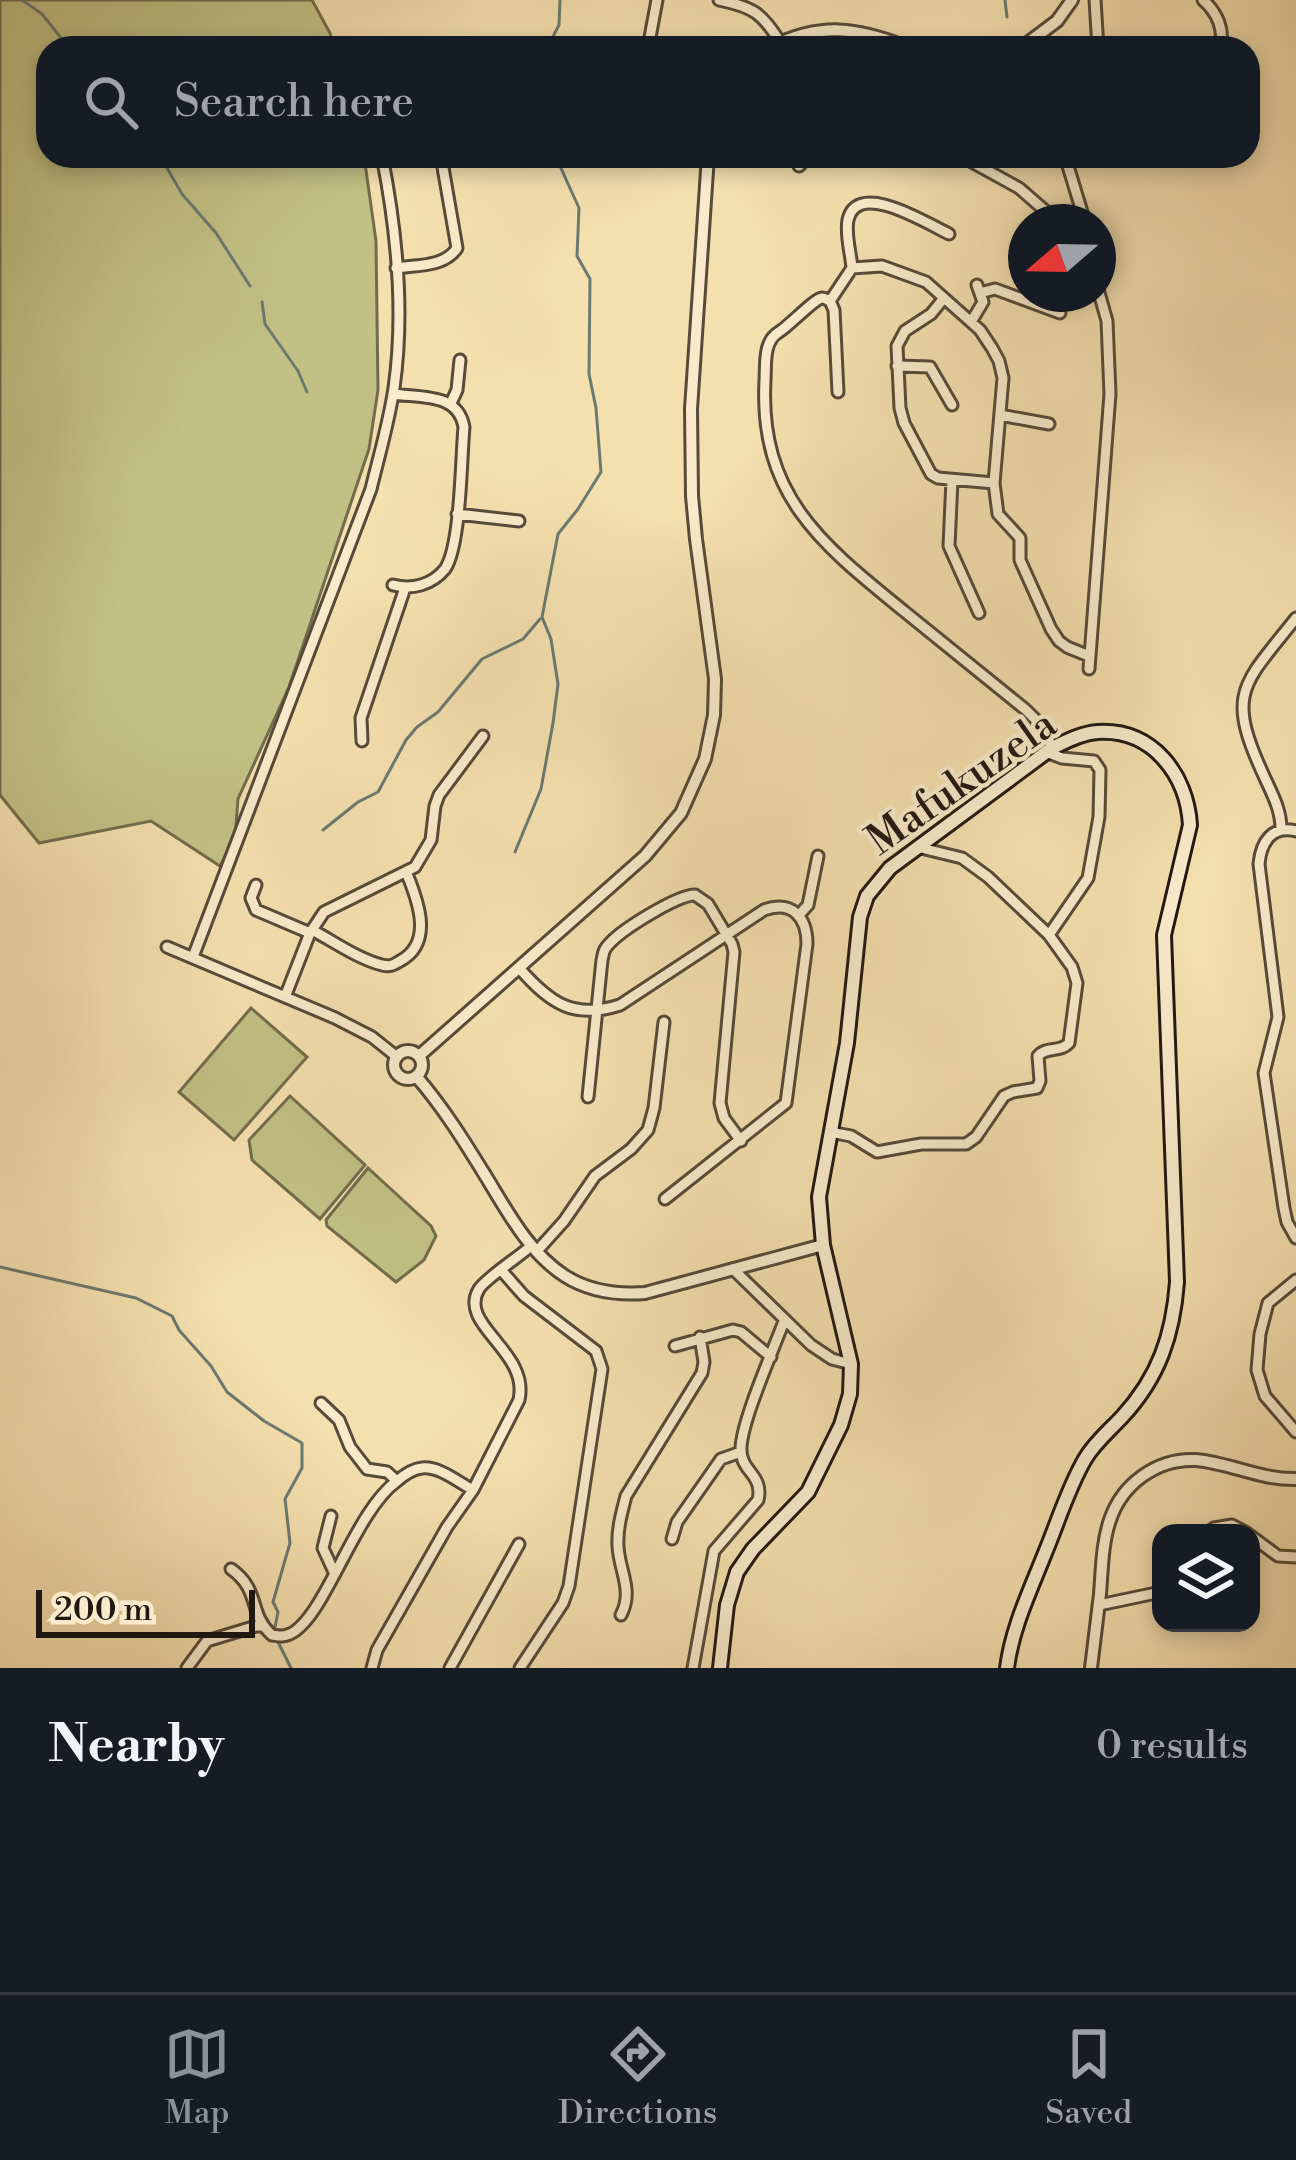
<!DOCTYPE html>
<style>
:root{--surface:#171b24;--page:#20242c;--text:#f1f3f6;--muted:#9ea1a6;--line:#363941;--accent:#8c9099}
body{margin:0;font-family:"Libre Bodoni",serif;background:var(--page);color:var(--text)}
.controls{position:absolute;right:36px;bottom:36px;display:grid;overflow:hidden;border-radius:24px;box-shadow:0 6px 18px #0003}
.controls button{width:108px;height:108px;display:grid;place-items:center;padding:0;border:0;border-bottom:3px solid var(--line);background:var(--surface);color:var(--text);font:60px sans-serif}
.compass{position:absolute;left:1008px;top:204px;width:108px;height:108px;border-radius:50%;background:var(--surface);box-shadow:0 6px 18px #0003;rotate:250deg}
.scale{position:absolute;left:36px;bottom:30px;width:219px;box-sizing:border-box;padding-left:12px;border:6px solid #221812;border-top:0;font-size:33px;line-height:42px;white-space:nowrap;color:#221812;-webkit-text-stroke:9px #f8eaca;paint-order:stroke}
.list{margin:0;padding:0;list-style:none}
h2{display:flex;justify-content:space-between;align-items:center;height:156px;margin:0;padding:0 48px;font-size:51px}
h2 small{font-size:39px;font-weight:400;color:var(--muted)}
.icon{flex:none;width:66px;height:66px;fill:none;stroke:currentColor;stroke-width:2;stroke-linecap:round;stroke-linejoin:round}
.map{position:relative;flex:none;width:1296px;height:1668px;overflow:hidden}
.search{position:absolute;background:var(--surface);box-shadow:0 6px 18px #0003;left:36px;right:36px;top:36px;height:132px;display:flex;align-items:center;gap:30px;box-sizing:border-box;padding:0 42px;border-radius:36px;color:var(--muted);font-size:45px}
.sheet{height:324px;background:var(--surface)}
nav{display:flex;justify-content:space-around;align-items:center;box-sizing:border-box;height:168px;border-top:3px solid var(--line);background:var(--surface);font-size:33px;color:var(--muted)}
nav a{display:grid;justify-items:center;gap:6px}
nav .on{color:var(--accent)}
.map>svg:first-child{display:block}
.green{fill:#c2c085;stroke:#726c4c;stroke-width:3}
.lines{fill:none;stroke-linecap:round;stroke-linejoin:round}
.stream{stroke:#6b7a70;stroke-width:3}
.minor-casing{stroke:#564a39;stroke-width:15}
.tertiary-casing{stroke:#564a39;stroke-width:16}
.secondary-casing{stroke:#221812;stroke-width:18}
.minor{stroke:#f8eaca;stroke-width:9}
.tertiary{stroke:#f8eaca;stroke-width:10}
.secondary{stroke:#f8eaca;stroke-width:12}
.labels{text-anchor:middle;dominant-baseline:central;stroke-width:9;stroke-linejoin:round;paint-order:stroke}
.street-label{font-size:42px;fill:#221812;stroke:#f8eaca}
</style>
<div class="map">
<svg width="1296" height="1668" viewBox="0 0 1296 1668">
<rect width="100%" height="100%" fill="#f4dfae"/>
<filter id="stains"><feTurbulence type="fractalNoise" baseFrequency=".00167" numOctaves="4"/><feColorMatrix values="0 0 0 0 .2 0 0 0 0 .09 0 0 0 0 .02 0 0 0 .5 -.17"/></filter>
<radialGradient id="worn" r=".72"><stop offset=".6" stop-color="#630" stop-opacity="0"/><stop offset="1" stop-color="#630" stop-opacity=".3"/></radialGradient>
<path class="green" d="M0,0H312L330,33L333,48H48V156H364L376,241L378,390L369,449L289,687L238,799L235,839L220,866L151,821L39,843L0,795Z
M251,1008L307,1057L234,1140L179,1092Z
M290,1096L365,1165L320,1219L252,1160L249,1140Z
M368,1168L431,1226L436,1236L424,1260L396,1282L327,1226L326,1220Z"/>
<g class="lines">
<path class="stream" d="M22,0L42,14L69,48
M1005,0L1007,17
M547,48L559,25L560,0
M160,156L182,194L216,233L250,286
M262,302L265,324L298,371L307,392
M323,830L358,802L378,792L406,740L417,727L438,712L482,659L523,639L540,619
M515,852L541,789L553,723L558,684L551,639L542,617L558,534L578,509L601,472L596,408L589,374L590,279L577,256L579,208L560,166L559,156
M0,1267L136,1298L172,1316L179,1330L211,1366L227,1392L264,1421L302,1443V1468L285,1499L290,1543L273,1602L278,1612L274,1632
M277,1640L291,1668"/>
<defs>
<path id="minor" d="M719,0C753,7 762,13 780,42
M1095,0L1098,48
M1203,0C1217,12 1225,30 1220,48
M648,48L657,0
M961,156L1019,188L1058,222
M1065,156L1085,222
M799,166L809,156
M396,268C417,265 445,267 457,248L441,156
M852,268C851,254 845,234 848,220C857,179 928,224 949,234
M980,293L995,289L1060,313
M944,298L931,314L905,331L897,346L900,408L904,423L931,474L938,478L994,483
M830,301L852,268L882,266L926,282L980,330L992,348L999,361L1003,378L994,483L998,514L1020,538V560L1051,629L1059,641L1067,647L1089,656
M971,322L983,302L977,285
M897,366L930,367L952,405
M838,392L834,310L830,301C827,300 825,298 822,298C814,299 789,326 779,332C763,341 766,364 765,381C759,497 824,546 905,612C946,645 986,678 1026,710L1044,728L1052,748
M393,394C422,398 458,393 464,427C461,458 461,546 445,569C432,585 412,590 393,585
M451,403L457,390L460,360
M1000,415L1049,424
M952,480L949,546L979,613
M457,514L519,521
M1089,669L1110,394L1107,321L1098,289
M362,741L361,718L405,588
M1281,829C1281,809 1272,794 1264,776C1225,692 1243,685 1296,618
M1296,831C1272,825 1261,842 1259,864L1278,1017L1264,1073L1284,1208L1287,1222L1296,1238
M917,847L962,858L988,877L1049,935L1088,878L1099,817L1100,770L1094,761L1062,758L1046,752
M256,885L251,898L256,910L310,933
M799,915L808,905L818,856
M312,930C333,941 358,959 382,965C391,967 393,965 400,961C434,943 418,901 407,874
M167,947L335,1018L372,1037L397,1057
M193,957L371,489C379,456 389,422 394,388C405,311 397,232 382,156
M519,968C550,1003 573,1020 620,1005L764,910C792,900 807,917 807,944L786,1103L665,1199
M285,997L310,933L324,912L415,867L431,840L435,806L439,795L483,736
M588,1097L602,960C604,952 603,950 610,943C623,929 677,895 695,895L708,904L732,944L734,952L720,1103L724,1118L741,1141
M830,1132L851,1136L877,1152L921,1144H966L976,1137L1004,1096L1013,1092L1037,1088L1040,1081L1038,1056C1046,1046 1060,1053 1069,1043L1077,983L1072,967L1049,935
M537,1251L564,1221L595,1176L631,1149L648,1130L654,1108L664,1022
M733,1269L811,1345L832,1359L851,1364
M502,1271L524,1296L596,1351L602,1369L569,1586L563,1603L520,1668
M1296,1280L1268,1303L1260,1334L1257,1370L1265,1396L1296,1432
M675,1346L733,1330L741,1332L771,1357
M321,1403L339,1420L350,1447L367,1469L387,1472L397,1481
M331,1516L323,1548L334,1572
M1207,1533L1214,1528L1232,1525L1247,1533
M1251,1536L1278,1556L1296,1557
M672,1539L677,1522L721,1459L741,1452
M231,1569C261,1590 248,1614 272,1635C280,1636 282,1637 290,1634C325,1618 354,1512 397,1481C404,1475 412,1469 422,1468C439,1466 458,1482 473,1490
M1099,1605L1161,1592
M621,1615C634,1590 619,1571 618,1546C617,1528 622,1512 626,1496L702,1373L704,1362L700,1337
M187,1668L207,1641L256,1626H262
M372,1668L377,1650L447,1527L473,1490L519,1400C530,1351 457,1325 479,1289C486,1278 520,1256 531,1246
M450,1668L519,1544
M693,1668L714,1551L758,1500C764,1474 740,1472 741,1448C742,1420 773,1351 784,1321"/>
<path id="tertiary" d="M769,48C820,22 857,27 909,48
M1021,48L1057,21L1072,0
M394 1065a14 14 0 1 1 28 0a14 14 0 1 1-28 0Z
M419,1056L645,856L681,813L705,759L714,715L715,679L696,539L692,496L691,409L708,156
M416,1076C443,1107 464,1141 485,1175C507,1211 529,1253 565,1276C590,1292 617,1295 645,1293L823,1245
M1091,1668C1094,1643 1097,1619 1100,1594C1102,1570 1102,1543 1110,1520C1122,1484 1157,1458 1196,1460C1230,1463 1261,1480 1296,1479"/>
<path id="secondary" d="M720,1668L727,1605L737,1572L753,1549L808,1492L841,1425L850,1394L851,1364L823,1245L819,1197L847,1043L860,917L867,896L890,868L1052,748C1067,741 1082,733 1098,732C1153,729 1187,775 1190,825L1164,935L1177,1282C1173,1335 1159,1377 1122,1417C1109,1431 1095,1442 1085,1459C1068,1488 1058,1522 1045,1553C1030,1591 1012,1628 1007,1668"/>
</defs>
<use href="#minor" class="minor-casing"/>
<use href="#tertiary" class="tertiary-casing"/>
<use href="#secondary" class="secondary-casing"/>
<use href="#minor" class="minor"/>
<use href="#tertiary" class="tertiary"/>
<use href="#secondary" class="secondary"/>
</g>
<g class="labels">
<g class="street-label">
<text transform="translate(962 783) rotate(-35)">Mafukuzela</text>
</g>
</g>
<rect width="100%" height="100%" filter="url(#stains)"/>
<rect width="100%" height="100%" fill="url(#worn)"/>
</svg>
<div class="controls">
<button><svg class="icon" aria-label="layers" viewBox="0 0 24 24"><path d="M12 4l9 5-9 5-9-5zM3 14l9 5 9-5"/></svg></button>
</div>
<svg class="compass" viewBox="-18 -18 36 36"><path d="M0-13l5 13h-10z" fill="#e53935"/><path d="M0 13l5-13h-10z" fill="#9ea1a6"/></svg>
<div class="scale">200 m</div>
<div class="search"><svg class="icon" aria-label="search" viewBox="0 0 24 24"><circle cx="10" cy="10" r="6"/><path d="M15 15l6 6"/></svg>Search here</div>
</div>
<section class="sheet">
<h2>Nearby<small>0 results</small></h2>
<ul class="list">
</ul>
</section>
<nav>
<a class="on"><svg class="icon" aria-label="map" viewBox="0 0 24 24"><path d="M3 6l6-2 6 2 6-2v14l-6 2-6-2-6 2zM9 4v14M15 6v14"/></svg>Map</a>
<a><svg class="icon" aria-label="directions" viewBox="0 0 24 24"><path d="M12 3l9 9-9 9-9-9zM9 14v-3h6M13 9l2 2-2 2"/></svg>Directions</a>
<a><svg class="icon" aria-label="saved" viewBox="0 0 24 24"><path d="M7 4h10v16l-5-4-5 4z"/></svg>Saved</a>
</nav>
